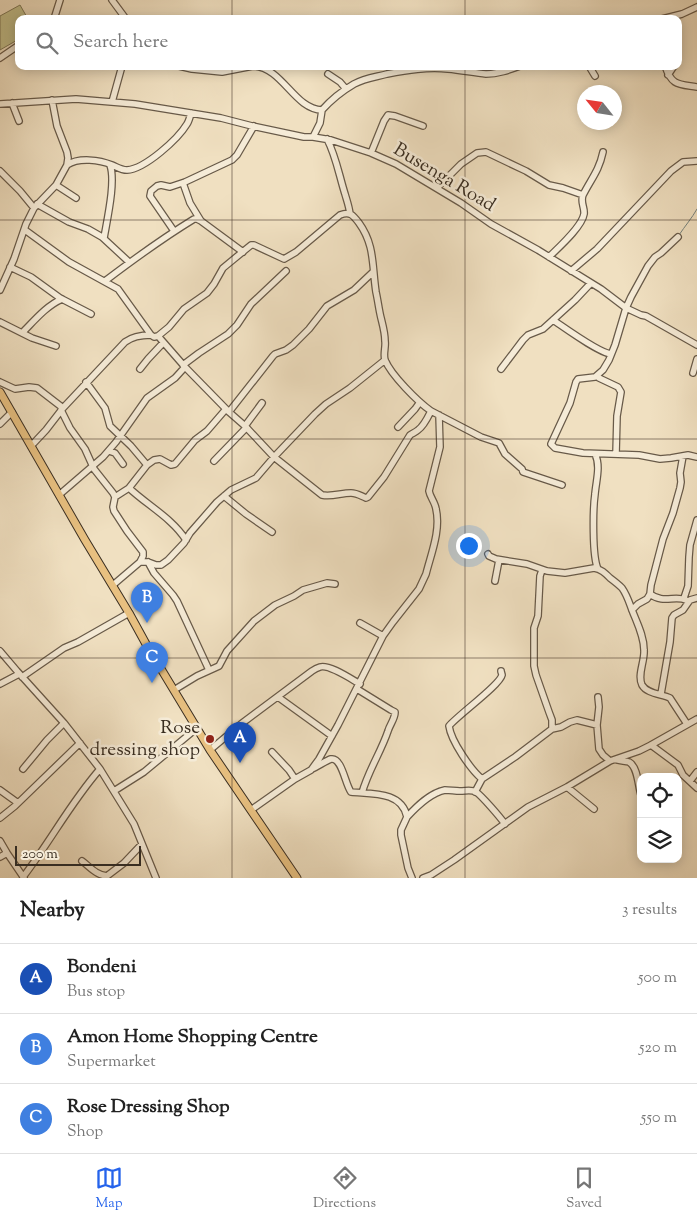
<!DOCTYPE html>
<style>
:root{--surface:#fff;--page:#f6f6f6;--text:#222;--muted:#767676;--line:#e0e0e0;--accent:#2563eb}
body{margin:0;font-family:"Sorts Mill Goudy",serif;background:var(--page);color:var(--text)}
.controls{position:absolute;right:15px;bottom:15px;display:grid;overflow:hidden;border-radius:10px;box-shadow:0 2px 12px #0003}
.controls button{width:45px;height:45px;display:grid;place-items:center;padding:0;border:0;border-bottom:1px solid var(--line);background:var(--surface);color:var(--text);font:25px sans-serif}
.compass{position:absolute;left:577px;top:85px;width:45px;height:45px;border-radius:50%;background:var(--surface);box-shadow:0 2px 12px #0003;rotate:300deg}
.scale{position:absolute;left:15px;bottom:12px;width:126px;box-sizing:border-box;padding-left:5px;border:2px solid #3a2e21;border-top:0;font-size:14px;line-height:18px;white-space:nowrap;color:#3a2e21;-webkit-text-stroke:4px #f5ebd7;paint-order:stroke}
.you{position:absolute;left:468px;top:545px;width:18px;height:18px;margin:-12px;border:4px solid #fff;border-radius:50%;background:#1a73e8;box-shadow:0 0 0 8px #1a73e833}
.badge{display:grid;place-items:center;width:32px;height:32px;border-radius:50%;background:var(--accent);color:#fff;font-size:16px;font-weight:700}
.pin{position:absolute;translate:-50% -41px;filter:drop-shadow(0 1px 2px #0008)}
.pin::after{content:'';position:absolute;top:26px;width:18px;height:15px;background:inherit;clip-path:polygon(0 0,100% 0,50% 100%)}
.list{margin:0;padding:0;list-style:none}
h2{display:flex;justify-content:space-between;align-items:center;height:65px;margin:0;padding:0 20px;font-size:21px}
h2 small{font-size:16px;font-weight:400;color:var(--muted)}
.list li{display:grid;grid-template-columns:32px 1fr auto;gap:15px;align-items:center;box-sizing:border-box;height:70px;padding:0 20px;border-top:1px solid var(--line)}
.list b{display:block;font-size:19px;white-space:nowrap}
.list p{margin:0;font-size:16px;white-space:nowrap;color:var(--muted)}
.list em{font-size:16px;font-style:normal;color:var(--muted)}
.icon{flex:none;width:28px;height:28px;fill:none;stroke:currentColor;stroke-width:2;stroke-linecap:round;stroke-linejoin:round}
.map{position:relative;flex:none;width:697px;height:878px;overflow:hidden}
.search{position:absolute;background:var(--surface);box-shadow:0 2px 12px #0003;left:15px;right:15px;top:15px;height:55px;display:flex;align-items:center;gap:12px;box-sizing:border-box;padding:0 18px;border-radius:10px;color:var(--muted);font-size:19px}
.sheet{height:275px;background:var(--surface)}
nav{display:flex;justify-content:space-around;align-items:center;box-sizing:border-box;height:70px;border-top:1px solid var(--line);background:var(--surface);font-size:14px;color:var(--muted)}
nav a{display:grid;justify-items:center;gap:2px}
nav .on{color:var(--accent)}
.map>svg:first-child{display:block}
.green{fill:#c2c08d;stroke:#7e7757}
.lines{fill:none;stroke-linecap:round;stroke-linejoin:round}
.stream{stroke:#76837e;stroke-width:1}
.minor-casing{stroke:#685a49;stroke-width:8}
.major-casing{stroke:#3a2e21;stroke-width:9}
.minor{stroke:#f5ebd7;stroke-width:5.5}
.major{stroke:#e8c080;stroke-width:7}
.grid{fill:none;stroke:#3a2e21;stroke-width:1;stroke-opacity:0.55}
.poi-dot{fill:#8f2418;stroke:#f5ebd7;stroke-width:2}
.labels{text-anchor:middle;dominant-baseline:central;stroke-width:5;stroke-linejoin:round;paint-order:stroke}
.street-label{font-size:19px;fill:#3a2e21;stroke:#f5ebd7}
.poi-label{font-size:19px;fill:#3a2e21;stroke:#f5ebd7;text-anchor:end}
</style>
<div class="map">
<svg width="697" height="878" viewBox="0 0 697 878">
<rect width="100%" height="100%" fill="#f0e0c1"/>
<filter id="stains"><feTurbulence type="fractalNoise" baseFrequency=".004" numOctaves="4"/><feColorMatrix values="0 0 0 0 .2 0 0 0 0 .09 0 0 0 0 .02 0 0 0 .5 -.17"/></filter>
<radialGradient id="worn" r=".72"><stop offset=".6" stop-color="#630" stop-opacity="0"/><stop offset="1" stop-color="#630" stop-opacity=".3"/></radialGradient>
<path class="green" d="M20,5L28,19H19V39L0,50V16Z"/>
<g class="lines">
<path class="stream" d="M679,235C685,226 692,218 697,209"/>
<defs>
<path id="minor" d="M112,0L126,19
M54,19L60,0
M662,19L682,14L697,7
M0,58L19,45
M179,66L192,69L222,72L253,66
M254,66C283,68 294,109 322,110C331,100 342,91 354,84C365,78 376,77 387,74C408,70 427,67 448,69C461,70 474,73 486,74C498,74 509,70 520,66
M589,66L595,76
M665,66C672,86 678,84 697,87
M328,74L340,82L346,89
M668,75L674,66
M112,102L122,66
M12,103L19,121
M0,104L76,99L135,104L221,118L252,126L304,137H313L331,140L371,153L396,164L461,203L491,224L538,250L601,289L626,308L641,315L646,316L697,345
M313,137L320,123L322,110
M327,139C336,156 339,175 345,194C347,201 349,206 350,214
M371,153L384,121L388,115L395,116L423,126
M67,165C79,157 100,160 112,165C117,167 121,170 127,170C145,169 178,139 187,124C189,121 190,117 191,113
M0,171L20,191L34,208
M183,183L190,203L201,221
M56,185L76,198
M437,188L461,164L477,153L486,152L526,171L549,185L563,188L583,195
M37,204L69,222L88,229L102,237L129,262
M25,230L69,262L118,289L151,335L154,337L158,336L169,327L184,309L207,293L214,284L223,268L251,245H254L284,259L296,252L340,215C350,211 353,215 359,223C375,245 372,266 376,292C378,301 379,310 381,318C383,326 385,333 385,341C386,347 383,354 385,360C391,375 418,402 431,411L481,437L499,443L505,454L522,469L523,472L562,485
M174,231L150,196L151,191L157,186L161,185L170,187L185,182L232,160L237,155L254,126
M678,237L661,253L655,257L648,266L631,297L626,308L615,345L609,360L603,370L595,377L578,379L576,382L570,403L551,444L555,448L583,453L639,455L660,459L671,458L688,455L697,457
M104,238C107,220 116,181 110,165
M549,257C558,248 582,227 584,214C585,208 580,202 583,195C591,179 599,171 603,152
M10,267L31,277L60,298L91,314
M571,271L597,249L671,171L683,162L697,161
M105,281C134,259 163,238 194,219H197L201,221L243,252
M0,290L14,259L26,224L34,208L56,185L67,165L68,158L67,152L57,126L52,100
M553,320C565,328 599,353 611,354
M0,322L32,338L56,346
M22,333C34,321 46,306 62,299
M158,336L185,367L229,412L245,426L274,457L322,495C332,497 341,493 351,493C357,493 361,496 366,498L368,497L384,477L410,435C413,433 416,432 418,430C424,426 428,417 431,411
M183,365L199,353L228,334L237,325L251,304L286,271
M140,369L148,359L163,343
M501,369L523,340L528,335L543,329L575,300L591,283
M693,373L697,359
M597,376L599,378L618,387L621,392L617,416L616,454
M0,382L15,389L29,387L37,388L63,408
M86,382L105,408L110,426L131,446L147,465
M61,410L70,428L85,449L94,469L113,493L115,497L113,507L114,511L127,531L143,552V556L140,562L113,585
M229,412L273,356L275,354L286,350L293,345L309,329L327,306L354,290L373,272
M0,424L12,412
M245,426L262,403
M398,427L415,409L420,402
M31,446L46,430L63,408L125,342C133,336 141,335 151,335
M109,451L115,453L123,464
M595,454C601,466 596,481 595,494C593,508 592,557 598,569
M214,461L246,428
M129,488C147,505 172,518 186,540
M59,495L103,457L116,442L147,398L175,378L185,367
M224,496L246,514L272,532
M115,497L129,488L147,465L154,460L160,459L171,465L175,464L195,440L207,431L226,409
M488,554L489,556L496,559L527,564L547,571L565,573L594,568C601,569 605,573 610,578C614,581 619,585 622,588C627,595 629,602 632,610C637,623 644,636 644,650C645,661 637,675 642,685C647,694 662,694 670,698L687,724
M140,562H148L156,565H161L168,560L184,543L190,533L217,502L231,490L256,478L274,457L315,414L326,404L350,388L385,360
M148,562L154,573L173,595L177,601L209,670
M542,570L540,576L538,616L534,628V666L536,675L549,712L552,720V729
M495,581L499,560
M650,594C663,604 675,595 686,600
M684,598L688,586L689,557L690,545L697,520
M632,610L638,604L647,599L650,594L651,585L663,539L673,513L680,488L681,482L680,473L683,456
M360,623L383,636
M0,651L17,671L64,723L100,769L134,824L156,878
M501,671C501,672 502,674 502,675C500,685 458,715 449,726C451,741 471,770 482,779L515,757L552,729L561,727L570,722L577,720L597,725
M22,677L64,648L78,642L129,613
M0,684L19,674
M357,689L391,710L395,712C395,719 390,724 388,731C381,752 368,771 362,793
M174,690L197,676L219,666L227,651L254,621L275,605L294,596L303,590L327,583L335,584
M661,694L670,642L672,618L674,615L683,610L690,600L697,598
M278,697L332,736
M598,697L599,707L597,725L599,749L603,755L610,761
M651,745L678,765L683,775L697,788
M210,750L241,724L312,671C315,669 317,668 320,667C329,664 351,679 360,684
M272,752L289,770L295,779
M617,760C620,761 626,761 629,762C638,767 638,786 641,795
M23,769L47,740L64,723
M312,769C317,767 327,760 331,759C342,757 345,784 351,792C371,794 402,791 407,817L401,830V835L408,868L412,878
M690,781L697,772
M567,787L594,809
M0,790L18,803
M114,791L144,772L197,728
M475,792L482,779
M251,810L295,779L311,770L319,759L338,725L383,636L393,622L419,589L426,574C431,554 441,530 436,509C435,502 430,497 429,491L440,447L439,415
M407,817C417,806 430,793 445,790C450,790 455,791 460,791C466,791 471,789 476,792C482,796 500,817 505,824
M0,818L15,806L80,743
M0,841L7,853L24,878
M0,857L7,853
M82,861C90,867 96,875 107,876L124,863L142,844
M23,877C50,842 71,802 100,769
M423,878L431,875L454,860L528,807L567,787L610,761L639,751L651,745L697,719"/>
<path id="major" d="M0,392L85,540L129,613L146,644L210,750L297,878"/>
</defs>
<use href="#minor" class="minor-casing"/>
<use href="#major" class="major-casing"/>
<use href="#minor" class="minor"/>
<use href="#major" class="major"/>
</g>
<path class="grid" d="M232,0V19M465,0V19M232,66V878M465,66V878M0,220H697M0,439H697M0,658H697"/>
<circle class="poi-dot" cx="210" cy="739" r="5"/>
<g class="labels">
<g class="street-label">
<text transform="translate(444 178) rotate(31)">Busenga Road</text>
</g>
<g class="poi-label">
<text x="200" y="728">Rose<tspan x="200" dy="22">dressing shop</tspan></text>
</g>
</g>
<rect width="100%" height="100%" filter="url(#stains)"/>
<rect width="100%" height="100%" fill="url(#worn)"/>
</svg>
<div class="controls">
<button><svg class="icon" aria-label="locate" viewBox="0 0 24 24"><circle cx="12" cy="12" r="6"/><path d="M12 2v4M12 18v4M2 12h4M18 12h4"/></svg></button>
<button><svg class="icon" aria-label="layers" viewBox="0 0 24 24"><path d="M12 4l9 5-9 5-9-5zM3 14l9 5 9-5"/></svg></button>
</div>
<svg class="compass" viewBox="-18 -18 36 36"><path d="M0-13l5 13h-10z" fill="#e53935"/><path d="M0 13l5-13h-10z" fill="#767676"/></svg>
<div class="scale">200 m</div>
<div class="you"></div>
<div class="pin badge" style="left:240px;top:763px;background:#1a4fb4">A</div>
<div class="pin badge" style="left:147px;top:623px;background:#3f7fe0">B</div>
<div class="pin badge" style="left:152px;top:683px;background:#3f7fe0">C</div>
<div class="search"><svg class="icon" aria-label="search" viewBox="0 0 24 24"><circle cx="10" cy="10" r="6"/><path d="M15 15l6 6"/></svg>Search here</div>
</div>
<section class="sheet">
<h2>Nearby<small>3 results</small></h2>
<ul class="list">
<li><span class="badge" style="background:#1a4fb4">A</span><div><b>Bondeni</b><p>Bus stop</p></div><em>500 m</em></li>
<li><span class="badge" style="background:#3f7fe0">B</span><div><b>Amon Home Shopping Centre</b><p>Supermarket</p></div><em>520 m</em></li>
<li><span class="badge" style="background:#3f7fe0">C</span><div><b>Rose Dressing Shop</b><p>Shop</p></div><em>550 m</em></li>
</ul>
</section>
<nav>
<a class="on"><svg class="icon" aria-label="map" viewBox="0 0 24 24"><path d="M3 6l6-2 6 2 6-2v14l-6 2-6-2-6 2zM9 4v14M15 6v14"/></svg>Map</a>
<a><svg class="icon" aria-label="directions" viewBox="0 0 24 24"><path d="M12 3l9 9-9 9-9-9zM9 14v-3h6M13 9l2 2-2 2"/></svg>Directions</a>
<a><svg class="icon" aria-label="saved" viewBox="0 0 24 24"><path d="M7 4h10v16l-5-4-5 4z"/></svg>Saved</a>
</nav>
